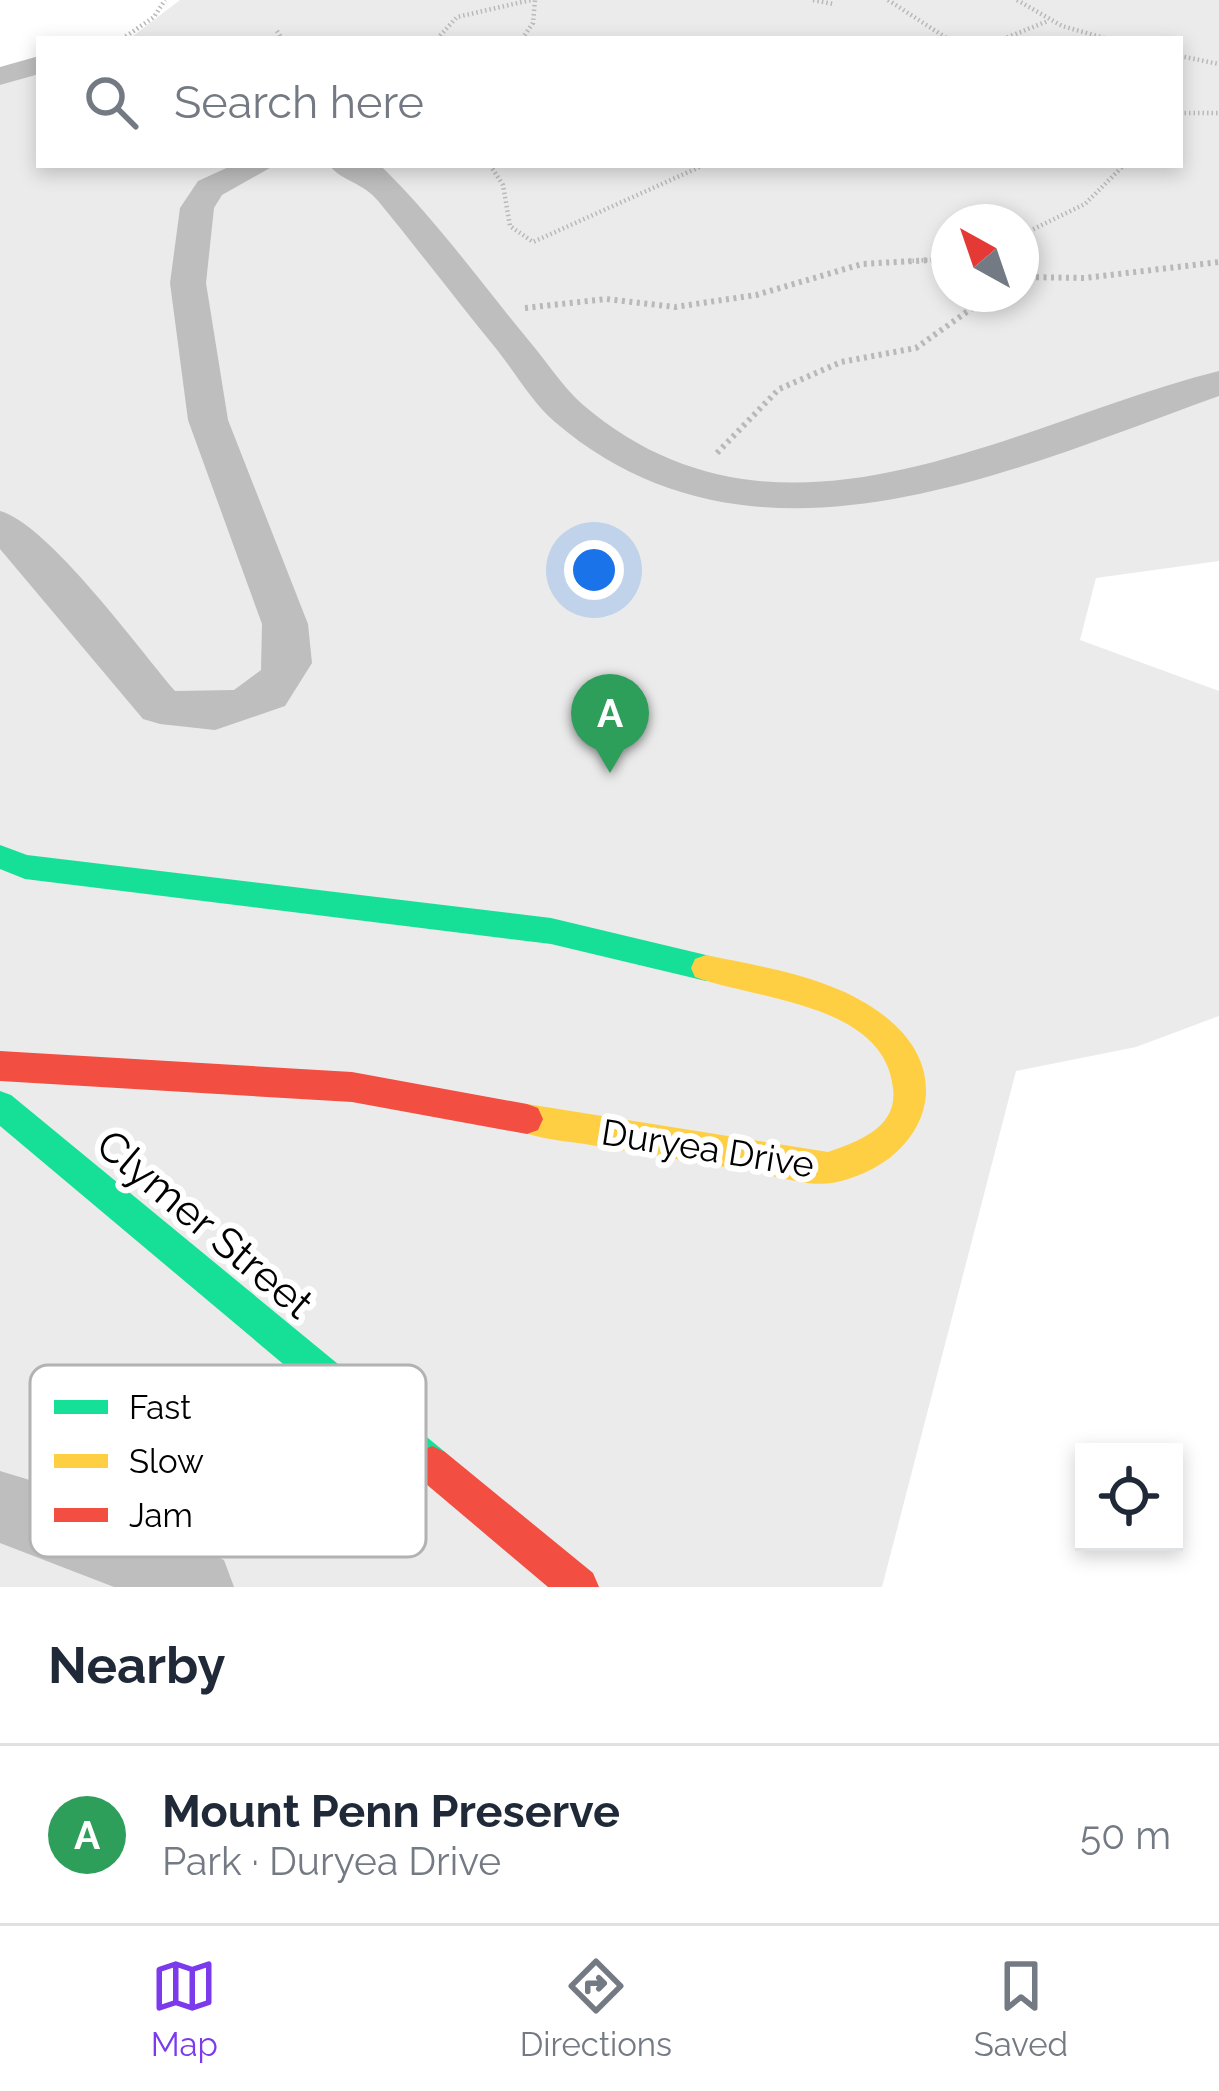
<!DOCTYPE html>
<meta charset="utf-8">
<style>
:root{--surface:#fff;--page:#f6f6f7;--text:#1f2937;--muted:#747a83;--line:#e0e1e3;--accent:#7c3aed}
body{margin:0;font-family:Raleway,sans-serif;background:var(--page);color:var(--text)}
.controls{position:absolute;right:36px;bottom:36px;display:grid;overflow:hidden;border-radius:0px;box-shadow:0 6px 18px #0003}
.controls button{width:108px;height:108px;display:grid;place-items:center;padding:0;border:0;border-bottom:3px solid var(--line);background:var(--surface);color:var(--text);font:60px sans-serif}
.compass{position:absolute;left:931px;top:204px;width:108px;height:108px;border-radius:50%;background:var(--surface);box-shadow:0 6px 18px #0003;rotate:320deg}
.you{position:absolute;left:594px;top:570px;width:42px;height:42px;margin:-30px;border:9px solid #fff;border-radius:50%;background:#1a73e8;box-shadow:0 0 0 18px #1a73e833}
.badge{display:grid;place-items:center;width:78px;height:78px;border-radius:50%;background:var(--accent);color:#fff;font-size:39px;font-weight:700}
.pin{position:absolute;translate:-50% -99px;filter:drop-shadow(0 3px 6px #0008)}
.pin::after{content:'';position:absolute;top:63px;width:42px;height:36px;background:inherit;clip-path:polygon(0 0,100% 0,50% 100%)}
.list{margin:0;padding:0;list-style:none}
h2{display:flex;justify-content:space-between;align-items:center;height:156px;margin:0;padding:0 48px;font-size:51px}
h2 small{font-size:39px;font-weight:400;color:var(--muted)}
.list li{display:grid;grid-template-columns:78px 1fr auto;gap:36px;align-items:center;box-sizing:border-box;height:180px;padding:0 48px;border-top:3px solid var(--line)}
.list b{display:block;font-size:45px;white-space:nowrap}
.list p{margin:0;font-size:39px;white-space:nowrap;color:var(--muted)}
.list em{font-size:39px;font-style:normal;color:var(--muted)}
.icon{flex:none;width:66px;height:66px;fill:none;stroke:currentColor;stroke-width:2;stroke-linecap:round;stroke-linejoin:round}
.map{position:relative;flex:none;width:1219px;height:1587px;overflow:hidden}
.search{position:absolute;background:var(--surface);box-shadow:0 6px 18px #0003;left:36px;right:36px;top:36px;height:132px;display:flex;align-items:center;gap:30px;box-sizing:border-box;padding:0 42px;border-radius:0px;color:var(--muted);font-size:45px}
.sheet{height:336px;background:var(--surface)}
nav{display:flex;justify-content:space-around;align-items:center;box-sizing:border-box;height:168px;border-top:3px solid var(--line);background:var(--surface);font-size:33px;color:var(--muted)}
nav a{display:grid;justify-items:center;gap:6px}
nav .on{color:var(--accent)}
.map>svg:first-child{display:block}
.green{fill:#ebebeb;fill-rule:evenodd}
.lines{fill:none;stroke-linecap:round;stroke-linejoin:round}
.path-far1{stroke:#b9b9b9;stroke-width:4.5;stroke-dasharray:1.5 3;stroke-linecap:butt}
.path{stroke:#b9b9b9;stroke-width:6;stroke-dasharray:3 4.5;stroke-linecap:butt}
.street{fill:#bebebe;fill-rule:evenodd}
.fast{fill:#16e098;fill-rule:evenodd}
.slow{fill:#ffcf43;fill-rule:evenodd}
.jam{fill:#f24e42;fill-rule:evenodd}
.labels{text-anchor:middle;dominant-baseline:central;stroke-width:12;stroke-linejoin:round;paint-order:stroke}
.street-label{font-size:36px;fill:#000;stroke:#fff}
.near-street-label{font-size:42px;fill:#000;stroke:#fff}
.key{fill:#fff;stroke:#b2b2b2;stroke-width:3}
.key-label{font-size:33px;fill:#000}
</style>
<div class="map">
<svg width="1219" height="1587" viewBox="0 0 1219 1587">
<rect width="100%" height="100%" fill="#fff"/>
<path class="green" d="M180,0H1219V561L1096,578L1080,640L1219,691V1016L1136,1047L1016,1071L882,1587H0V85L39,73V165H1180V39H129ZM949,222H1021V294H949Z"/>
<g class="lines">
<path class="path-far1" d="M813,0L833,4
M888,0L948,39
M1017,0L1062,26L1108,39
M277,31L282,39
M122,39L154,17L165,0
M437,39L457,17L531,0
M522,39L533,23L535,0
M1003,39L1048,21
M1180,56L1219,64
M1180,113H1219
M490,165L503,185L510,226L533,242L704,165
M1021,235L1085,204L1124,165
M908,261L949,259"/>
<path class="path" d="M1021,277L1085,278L1219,262
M525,308L606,299L675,307L756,295L862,264L949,259
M717,453L779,389L841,362L916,348L992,294"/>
<path class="street" d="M39,56V74L0,85V67Z
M233,165H275L222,195L214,208L206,283L228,420L308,624L312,663L285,706L215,730L160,724L143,719L0,549V511C48,524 139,649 175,691L234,690L261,670L262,624L188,420L170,283L180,208L198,181Z
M329,165L383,168C437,221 482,284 530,342C547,362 563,387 582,404C780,574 1011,423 1219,371V396C1009,471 753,592 555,422C533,403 516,374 498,351C458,302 419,251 379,202C363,182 341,181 329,165Z
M0,1471L76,1494L224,1560L234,1587H114L0,1543Z"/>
<path class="fast" d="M0,845L27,855L551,918L706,955L717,959L721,968L717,977L706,981L551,944L25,879L0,869Z
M0,1091L11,1095L445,1452L451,1465L445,1478L432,1484L419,1478L0,1126Z"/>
<path class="slow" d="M706,955C763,967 831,977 879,1012C964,1072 925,1165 832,1183C808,1187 774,1175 750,1171C699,1163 648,1154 596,1146C570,1141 541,1140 516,1130L511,1119L516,1108L527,1104L828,1152C860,1141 898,1127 893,1088C884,1003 757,1000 695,977L691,968L695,959Z"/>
<path class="jam" d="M0,1051L352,1072L527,1104L538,1108L543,1119L538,1130L527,1134L352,1102L0,1081Z
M432,1446L445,1452L593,1573L599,1587H548L419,1478L413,1465L419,1452Z"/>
</g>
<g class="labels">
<g class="street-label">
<text transform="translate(708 1148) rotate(9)">Duryea Drive</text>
</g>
<g class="near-street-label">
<text transform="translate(205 1224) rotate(40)">Clymer Street</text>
</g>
</g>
<rect x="30" y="1365" width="396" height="192" rx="18" class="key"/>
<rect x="54" y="1400" width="54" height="14" fill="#16e098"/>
<rect x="54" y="1454" width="54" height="14" fill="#ffcf43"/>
<rect x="54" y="1508" width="54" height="14" fill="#f24e42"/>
<g class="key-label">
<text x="129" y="1419">Fast</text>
<text x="129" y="1473">Slow</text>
<text x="129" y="1527">Jam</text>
</g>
</svg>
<div class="controls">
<button><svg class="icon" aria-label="locate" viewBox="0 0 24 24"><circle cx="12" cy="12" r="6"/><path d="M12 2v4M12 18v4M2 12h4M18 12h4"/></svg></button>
</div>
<svg class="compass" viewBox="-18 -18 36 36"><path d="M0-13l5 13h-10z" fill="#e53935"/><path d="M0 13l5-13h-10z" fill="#747a83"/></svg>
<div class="you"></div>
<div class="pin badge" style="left:610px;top:773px;background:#2e9e5b">A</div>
<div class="search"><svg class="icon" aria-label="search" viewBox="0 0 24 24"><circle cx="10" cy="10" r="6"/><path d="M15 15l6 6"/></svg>Search here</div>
</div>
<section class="sheet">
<h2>Nearby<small></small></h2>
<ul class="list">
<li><span class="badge" style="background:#2e9e5b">A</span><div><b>Mount Penn Preserve</b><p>Park · Duryea Drive</p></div><em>50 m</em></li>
</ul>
</section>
<nav>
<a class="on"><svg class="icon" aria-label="map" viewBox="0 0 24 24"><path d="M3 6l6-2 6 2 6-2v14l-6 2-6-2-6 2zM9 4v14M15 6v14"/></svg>Map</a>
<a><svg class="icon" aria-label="directions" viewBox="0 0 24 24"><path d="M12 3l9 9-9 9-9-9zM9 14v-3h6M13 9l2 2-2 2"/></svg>Directions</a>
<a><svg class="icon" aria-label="saved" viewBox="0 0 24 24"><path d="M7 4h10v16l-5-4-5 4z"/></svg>Saved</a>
</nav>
